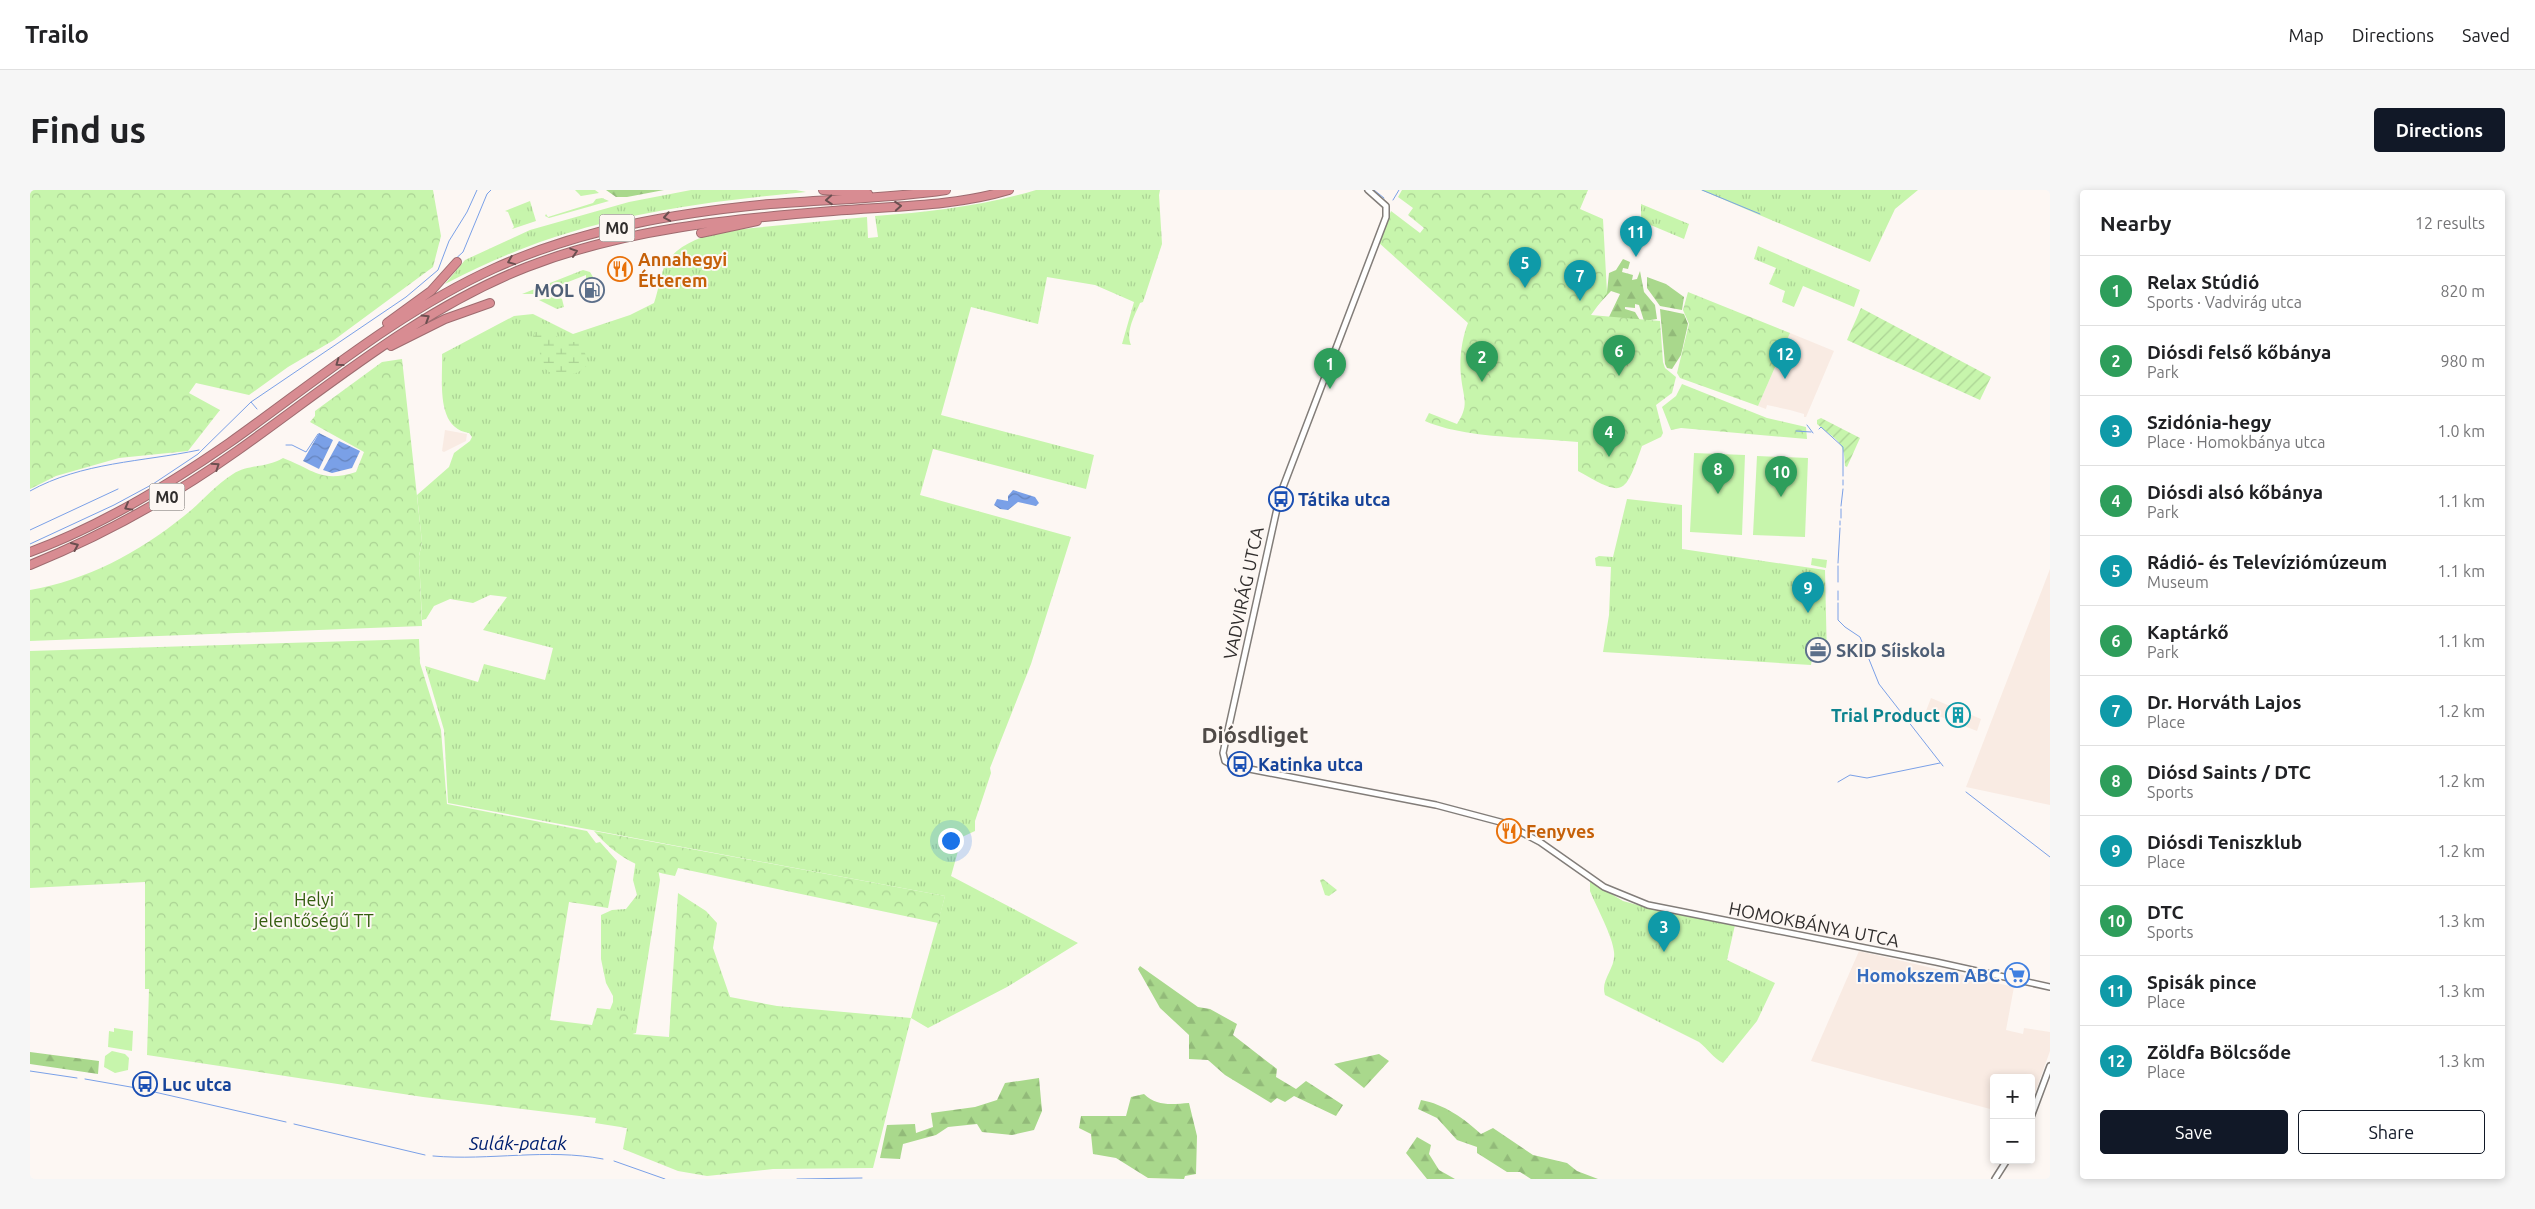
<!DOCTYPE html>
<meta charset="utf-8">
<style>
:root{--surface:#fff;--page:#f6f6f6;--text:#202124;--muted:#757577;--line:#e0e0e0;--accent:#111827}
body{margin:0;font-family:Ubuntu,sans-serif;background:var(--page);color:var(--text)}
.controls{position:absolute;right:15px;bottom:15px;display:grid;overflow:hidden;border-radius:5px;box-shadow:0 2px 8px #0003}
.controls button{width:45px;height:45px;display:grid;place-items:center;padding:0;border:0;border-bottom:1px solid var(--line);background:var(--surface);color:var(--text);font:25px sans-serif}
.you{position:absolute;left:920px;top:650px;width:18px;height:18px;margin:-12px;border:4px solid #fff;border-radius:50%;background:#1a73e8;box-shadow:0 0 0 8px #1a73e833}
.badge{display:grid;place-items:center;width:32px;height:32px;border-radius:50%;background:var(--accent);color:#fff;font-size:16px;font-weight:700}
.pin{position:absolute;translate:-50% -41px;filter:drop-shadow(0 1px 2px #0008)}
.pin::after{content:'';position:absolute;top:26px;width:18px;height:15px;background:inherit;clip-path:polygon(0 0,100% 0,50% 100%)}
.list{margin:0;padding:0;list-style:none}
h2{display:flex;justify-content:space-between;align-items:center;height:65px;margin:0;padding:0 20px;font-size:21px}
h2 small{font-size:16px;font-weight:400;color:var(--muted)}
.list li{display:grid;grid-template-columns:32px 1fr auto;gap:15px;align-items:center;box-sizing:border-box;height:70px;padding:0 20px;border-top:1px solid var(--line)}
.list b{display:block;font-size:19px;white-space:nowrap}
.list p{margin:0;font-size:16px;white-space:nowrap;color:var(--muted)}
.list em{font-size:16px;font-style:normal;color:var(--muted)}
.actions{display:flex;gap:10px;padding:15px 20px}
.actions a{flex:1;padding:11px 0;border:1px solid var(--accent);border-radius:5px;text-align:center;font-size:18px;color:var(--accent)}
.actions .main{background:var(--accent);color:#fff}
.map{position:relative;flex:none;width:2020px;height:989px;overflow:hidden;border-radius:5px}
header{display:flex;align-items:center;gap:30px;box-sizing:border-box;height:70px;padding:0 25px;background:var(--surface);border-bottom:1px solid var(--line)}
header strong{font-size:24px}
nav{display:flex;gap:28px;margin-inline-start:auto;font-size:18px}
.intro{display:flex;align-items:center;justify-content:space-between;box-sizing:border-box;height:120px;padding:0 30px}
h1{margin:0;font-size:35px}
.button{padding:12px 22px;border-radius:5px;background:var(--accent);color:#fff;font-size:18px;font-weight:700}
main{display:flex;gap:30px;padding:0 30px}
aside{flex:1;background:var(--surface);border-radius:5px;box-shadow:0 2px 8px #0003}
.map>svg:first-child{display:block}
.built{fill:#f9ebe3}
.grass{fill:url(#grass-tufts)}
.forest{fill:url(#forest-firs)}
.wetland{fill:url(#wetland-marsh)}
.park{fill:url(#park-crowns)}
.garden{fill:url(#garden-furrows)}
.pitch{fill:#c7f5ac}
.water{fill:url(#water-waves)}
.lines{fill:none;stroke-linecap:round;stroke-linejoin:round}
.stream{stroke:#7aa0e7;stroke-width:1}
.minor-casing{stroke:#827d79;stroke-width:8}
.highway-casing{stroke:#9e6b6f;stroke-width:10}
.minor{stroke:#fff;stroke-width:5}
.highway{stroke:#d88c92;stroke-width:8}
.oneway{stroke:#6b4f50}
.labels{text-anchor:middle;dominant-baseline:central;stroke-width:4;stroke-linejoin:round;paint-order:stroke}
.shield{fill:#fdf7f3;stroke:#6e6a68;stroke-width:1}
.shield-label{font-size:16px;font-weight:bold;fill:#312e2d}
.food-label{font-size:18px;font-weight:bold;fill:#c56008;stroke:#fdf7f3;text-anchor:start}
.service-label{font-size:18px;font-weight:bold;fill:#4e5e75;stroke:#fdf7f3;text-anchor:end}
.transit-label{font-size:18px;font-weight:bold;fill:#164399;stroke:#fdf7f3;text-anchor:start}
.street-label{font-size:18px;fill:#312e2d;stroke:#fdf7f3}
.culture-label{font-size:18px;font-weight:bold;fill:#0d838f;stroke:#fdf7f3;text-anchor:end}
.park-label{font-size:18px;fill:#345d0f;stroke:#fdf7f3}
.shop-label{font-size:18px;font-weight:bold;fill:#366cbe;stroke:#fdf7f3;text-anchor:end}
.water-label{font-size:19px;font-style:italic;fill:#002070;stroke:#fdf7f3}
.district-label{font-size:22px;font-weight:bold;fill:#4f4a47;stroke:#fdf7f3}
</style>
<header>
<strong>Trailo</strong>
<nav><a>Map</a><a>Directions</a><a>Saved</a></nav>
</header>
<div class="intro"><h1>Find us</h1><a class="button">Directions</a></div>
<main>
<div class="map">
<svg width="2020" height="989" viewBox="0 0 2020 989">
<defs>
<pattern id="grass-tufts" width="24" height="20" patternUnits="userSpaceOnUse" patternTransform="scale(1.25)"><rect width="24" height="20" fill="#c7f5ac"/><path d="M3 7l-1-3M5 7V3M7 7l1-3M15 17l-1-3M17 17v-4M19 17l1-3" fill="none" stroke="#abd294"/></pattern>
<pattern id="forest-firs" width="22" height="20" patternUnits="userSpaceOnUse" patternTransform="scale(1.25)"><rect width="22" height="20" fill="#a9d88c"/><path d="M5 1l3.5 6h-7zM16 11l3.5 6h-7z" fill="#92ba79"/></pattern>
<pattern id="wetland-marsh" width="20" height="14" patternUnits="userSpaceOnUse" patternTransform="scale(1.25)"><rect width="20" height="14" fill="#c7f5ac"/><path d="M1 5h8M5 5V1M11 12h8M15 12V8" fill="none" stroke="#abd294"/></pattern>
<pattern id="park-crowns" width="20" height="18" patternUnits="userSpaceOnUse" patternTransform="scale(1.25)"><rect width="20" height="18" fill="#c7f5ac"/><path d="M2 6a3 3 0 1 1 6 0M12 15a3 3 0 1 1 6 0" fill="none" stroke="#abd294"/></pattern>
<pattern id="garden-furrows" width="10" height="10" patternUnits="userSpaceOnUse" patternTransform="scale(1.25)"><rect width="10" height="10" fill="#c7f5ac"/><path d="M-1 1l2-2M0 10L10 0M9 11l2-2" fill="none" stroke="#abd294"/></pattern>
<pattern id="water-waves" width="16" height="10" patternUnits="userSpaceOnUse" patternTransform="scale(1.25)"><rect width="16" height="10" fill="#7aa0e7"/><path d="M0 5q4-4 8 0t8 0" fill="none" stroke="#6583bc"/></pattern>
</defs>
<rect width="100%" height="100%" fill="#fdf7f3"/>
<path class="built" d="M1760,143L1804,161L1776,227H1774V224L1760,220L1737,215L1736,219L1728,216Z
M415,240L437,244L436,251L414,262L412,261Z
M2020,379V615L1936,597Z
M1901,508L1951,529L1947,541L1896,521Z
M1829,761L1984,797L1976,840L1993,844L1994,838L2020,842V861L2001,914V888H1964V920L1781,871Z"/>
<path class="grass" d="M545,0H565L569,3L551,6Z
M661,0H766L776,2C643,15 536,30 415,94L435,70L500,40L599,12Z
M1006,0H1130L1129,5L1132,54L1113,112L1110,113C1105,125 1095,142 1101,155L1092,154L1104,112L1065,95L1017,87L1008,134L941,117L911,225L1064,265L1056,299L903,259L890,305L1041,347L1001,474L960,578L961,583L945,631V641L932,647L921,686L1048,753L977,797L898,838L881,828L915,706L418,613L414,540L395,476L448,492L454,474L515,490L523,458L453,440L477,407L460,405L443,413L420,409L404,416L396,429L392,430L389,366L392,352L387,305L419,277L424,263L440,251L442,247L439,243C405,238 413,190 412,164L484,126L503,124L543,144L600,125L624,113C628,102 631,83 635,75C646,55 671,47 691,41L837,27L838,48L848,47L845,26C900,22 953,16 1006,0Z
M1671,0H1888L1865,19L1840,72Z
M572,8L579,11L519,28L515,26L516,24L518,27L563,13L566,9Z
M500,11L506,31L482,39L484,37L478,22L475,21Z
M1611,14L1659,34L1654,49L1611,31Z
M1728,56L1830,100L1824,117L1773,96L1764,117L1752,112L1755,101L1739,94L1746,78L1724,69Z
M553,80L560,82L563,87L556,89V85L520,99L516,104H492Z
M527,106L532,109L534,117L527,119L509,110Z
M1597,309L1652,315V359L1795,380L1797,470L1782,469L1781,475L1573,462L1579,425L1581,377L1566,376L1565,368L1569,366L1583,367Z
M606,669L628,679L630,690L606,843L592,847L577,827L583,812V806L576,793L571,769V725L582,720L596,719L607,705L603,690Z
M1560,691L1593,711L1626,720L1705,735L1697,770L1745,793L1727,831L1693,873C1683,868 1678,859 1669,852L1575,805C1570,789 1586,779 1584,762C1583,747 1566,716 1560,701Z"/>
<path class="forest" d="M576,0H634L597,7H586Z
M1593,69L1600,72L1598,79L1593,78L1592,82L1603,85L1602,90L1607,89L1610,81L1614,102L1625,115L1627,129L1614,131L1609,115L1605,114V118L1595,117V119L1605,122L1611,132L1579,127L1590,104L1581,101L1566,117L1577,102L1579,83L1586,80Z
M1617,87L1636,94L1654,107L1652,120L1630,116L1617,98Z
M1630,119L1654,124L1658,134L1651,165L1642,179L1637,178L1635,174Z
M1110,776L1168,817L1180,819L1207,834L1203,845L1247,879L1246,887L1266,899L1276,891L1313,915L1306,926L1264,906L1255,912L1247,908L1241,913L1195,885L1178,870L1159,869V845L1130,818L1108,779Z
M0,862L69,871L68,884L0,874Z
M1349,864L1359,871L1334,898L1304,874Z
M1009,888L1012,921L1004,940L982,945L952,942L947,934L918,937L906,945L873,954L870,969L850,968L857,935L885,934L886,943L903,937L901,923L945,917L967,910L975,893Z
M1114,904C1127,917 1143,914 1159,913L1167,946L1166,984L1155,986L1154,989L1118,988L1086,968L1063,964L1061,944L1049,938L1051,926H1096L1101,907Z
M1391,910C1414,914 1435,929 1451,944L1463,938L1503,965L1537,973L1547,981L1568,989H1501L1490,982H1477L1447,963V957L1427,950L1407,928L1388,919Z
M1387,947L1401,955L1399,964L1409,980L1425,989H1397L1376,963Z"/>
<path class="wetland" d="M505,142L522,144L537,152H552L558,174C549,187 523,191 513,176C510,171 511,165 509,160C507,157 504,153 502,150Z"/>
<path class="park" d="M0,0H403L411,46L403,77L304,150L258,177L219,205L166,193L159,203L190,220L158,261L89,268L26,286L0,299Z
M1372,0H1558L1550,19L1573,29L1577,103L1561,125L1630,131L1633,172L1635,178L1646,187L1642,203L1626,215L1633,243L1631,247L1612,256C1594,307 1594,307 1548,281V252C1502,247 1436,249 1395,231L1399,223L1427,234C1440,214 1433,208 1431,186C1429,169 1432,148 1438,133L1348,52L1361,21L1390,43L1394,38L1378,25L1383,18L1368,7Z
M1658,102L1760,143L1728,216L1650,188L1647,183L1659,134L1653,120Z
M372,169L392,352L389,366L392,436L0,451V400C57,390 108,363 154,326C171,313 184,296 203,284C219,274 237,278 253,268C284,280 291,293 326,282L334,262L280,232L285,226V221L352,172Z
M1652,194L1737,228L1776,237L1777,249L1651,238L1641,240L1632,217L1646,206Z
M389,449L390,473L411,540L417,614L557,641L566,653L570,652L587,671L578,718L539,712L520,830L562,835L567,818L604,822L602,844L639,847L648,703L676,721L687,733L683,758L700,807L747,816L881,828L843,978L743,979L677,986L648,981L593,959L597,938L565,933L566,928L393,907L117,865L119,799H115V692L0,698V461Z
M564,641L915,706L908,733L648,678L645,686C611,680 586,667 564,641Z
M1293,689L1307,700L1299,706L1295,705L1290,690Z"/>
<path class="garden" d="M1831,118L1961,187L1950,210L1817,150Z
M1791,228L1830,248L1817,277L1815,276C1815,250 1805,250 1787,234V230Z"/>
<path class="pitch" d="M1664,263L1715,265L1712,345L1660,342Z
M1727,266L1778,268L1775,347L1723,345Z
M1782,368L1797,370L1796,378L1781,375Z
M1788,383L1791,409L1765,411L1763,385Z
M1783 423a6 6 0 1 1 12 0a6 6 0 1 1-12 0Z
M84,838L103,841L102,861L78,857L79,841L84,842Z
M82,861L95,864L99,868L98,880L85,883L74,877L75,866Z"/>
<path class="water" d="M289,243L303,250L289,279L273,271Z
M309,251L330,261L322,278L302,283L293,280Z
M983,300L1005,307L1009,313L1006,316L988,312L978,320L970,319L964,315L967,309L978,311V306Z"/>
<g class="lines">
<path class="stream" d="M1344,0L1354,8
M1672,0L1730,24
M1363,10L1369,0
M421,73L433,62L457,4L461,0
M221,212L376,107L408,80L419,51L437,22L447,0
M1777,235L1783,243
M1789,239L1791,237L1813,257V286
M1766,241L1781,242
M256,255H262L276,262L288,244
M1813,295V290
M0,301C52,272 112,272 169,260
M1811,316L1813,299
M1811,328V319
M1810,335V331
M0,340L88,299
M0,354L84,315L123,294L168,264L221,212L227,219
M1808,373L1810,338
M1808,392V376
M1808,401V410
M1808,413V430L1815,437L1830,447L1849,494L1913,576
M1808,592L1820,585L1837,588L1910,573
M1936,602L2020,667
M0,881L47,888
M55,889L112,899
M120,901L256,932
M264,934L395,965
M403,966C460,971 517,958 573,969
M584,971L635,989
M767,989L832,988"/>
<defs>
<path id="minor" d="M1338,0L1356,16V27L1250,305L1193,563L1195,571L1204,576L1406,615L1474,633L1510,652L1574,697L1618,715L1906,772L2020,797
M2001,927L2020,876
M1965,989L1977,970"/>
<path id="highway" d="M793,0L838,4
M671,43L727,31
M357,133L401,101L427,72
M361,156L415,129L460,113
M0,362C71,336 137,296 199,253C285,192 368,122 465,78C551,39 646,23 740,14C798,9 858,9 916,0
M0,375C74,345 142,307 207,261C300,195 390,119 497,77C595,39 699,29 803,21C862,16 923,17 979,0"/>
</defs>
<use href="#minor" class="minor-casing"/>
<use href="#highway" class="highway-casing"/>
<use href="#minor" class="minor"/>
<use href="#highway" class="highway"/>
</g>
<defs><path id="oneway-chevron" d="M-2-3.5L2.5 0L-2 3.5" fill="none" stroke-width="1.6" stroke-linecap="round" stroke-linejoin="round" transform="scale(1.25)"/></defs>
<g class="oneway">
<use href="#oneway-chevron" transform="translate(799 10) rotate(176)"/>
<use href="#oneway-chevron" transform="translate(868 16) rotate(-4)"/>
<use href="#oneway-chevron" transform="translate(637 27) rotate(170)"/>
<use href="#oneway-chevron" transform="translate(544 62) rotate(-18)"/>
<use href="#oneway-chevron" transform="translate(481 71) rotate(158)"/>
<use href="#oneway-chevron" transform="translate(396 128) rotate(-32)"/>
<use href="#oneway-chevron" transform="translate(309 173) rotate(144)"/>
<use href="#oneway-chevron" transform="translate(186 276) rotate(-34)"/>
<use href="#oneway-chevron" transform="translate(98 317) rotate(151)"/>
<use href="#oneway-chevron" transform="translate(45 356) rotate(-24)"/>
</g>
<defs>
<symbol id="restaurant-ring" viewBox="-11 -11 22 22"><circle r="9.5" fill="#fdf7f3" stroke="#e8710a" stroke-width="1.5"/><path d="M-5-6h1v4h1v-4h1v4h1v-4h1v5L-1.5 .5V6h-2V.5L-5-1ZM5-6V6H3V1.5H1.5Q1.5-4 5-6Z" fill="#e8710a"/></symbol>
<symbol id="fuel-ring" viewBox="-11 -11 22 22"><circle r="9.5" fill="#fdf7f3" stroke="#5c6f8a" stroke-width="1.5"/><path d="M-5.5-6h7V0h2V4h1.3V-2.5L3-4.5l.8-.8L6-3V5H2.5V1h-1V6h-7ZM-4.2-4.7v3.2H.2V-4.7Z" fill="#5c6f8a"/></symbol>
<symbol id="bus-ring" viewBox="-11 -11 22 22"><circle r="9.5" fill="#fdf7f3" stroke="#1a4fb4" stroke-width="1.5"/><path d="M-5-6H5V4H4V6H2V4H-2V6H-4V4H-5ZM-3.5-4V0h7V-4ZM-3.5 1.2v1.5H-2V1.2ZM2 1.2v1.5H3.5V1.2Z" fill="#1a4fb4"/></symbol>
<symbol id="office-ring" viewBox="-11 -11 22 22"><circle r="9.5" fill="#fdf7f3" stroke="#5c6f8a" stroke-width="1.5"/><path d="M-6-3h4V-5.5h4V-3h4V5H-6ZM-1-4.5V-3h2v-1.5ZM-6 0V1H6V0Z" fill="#5c6f8a"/></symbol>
<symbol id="building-ring" viewBox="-11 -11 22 22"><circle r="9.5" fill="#fdf7f3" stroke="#0f9aa8" stroke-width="1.5"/><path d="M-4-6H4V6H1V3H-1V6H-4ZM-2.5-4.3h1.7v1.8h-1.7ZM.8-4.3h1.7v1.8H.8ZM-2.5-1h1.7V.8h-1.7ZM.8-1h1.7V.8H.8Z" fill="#0f9aa8"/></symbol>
<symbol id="supermarket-ring" viewBox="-11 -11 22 22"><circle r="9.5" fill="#fdf7f3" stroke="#3f7fe0" stroke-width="1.5"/><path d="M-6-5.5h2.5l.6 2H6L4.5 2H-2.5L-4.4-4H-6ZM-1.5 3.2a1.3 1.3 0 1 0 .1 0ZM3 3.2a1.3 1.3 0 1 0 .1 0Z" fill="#3f7fe0"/></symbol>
</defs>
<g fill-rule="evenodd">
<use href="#restaurant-ring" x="576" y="65" width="28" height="28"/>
<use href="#fuel-ring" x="548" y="86" width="28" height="28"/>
<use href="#bus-ring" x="1237" y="295" width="28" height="28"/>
<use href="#office-ring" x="1774" y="446" width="28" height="28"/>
<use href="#building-ring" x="1914" y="511" width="28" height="28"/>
<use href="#bus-ring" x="1196" y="560" width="28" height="28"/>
<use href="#restaurant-ring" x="1465" y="627" width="28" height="28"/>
<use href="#supermarket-ring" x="1973" y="771" width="28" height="28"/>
<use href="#bus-ring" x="101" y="880" width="28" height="28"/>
</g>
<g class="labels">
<g class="shield">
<rect x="569.5" y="24.5" width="35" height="27" rx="4"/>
<rect x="119.5" y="293.5" width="35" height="27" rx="4"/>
</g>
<g class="shield-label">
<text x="587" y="38">M0</text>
<text x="137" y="307">M0</text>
</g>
<g class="food-label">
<text x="608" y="69">Annahegyi<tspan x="608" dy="21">Étterem</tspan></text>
<text x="1496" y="641">Fenyves</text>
</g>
<g class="service-label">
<text x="544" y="100">MOL</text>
<text x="1806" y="460" text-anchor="start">SKID Síiskola</text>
</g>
<g class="transit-label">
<text x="1268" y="309">Tátika utca</text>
<text x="1228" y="574">Katinka utca</text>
<text x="132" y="894">Luc utca</text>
</g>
<g class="street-label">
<text transform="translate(1213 403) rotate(-78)">VADVIRÁG UTCA</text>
<text transform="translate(1784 734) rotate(11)">HOMOKBÁNYA UTCA</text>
</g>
<g class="culture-label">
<text x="1910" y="525">Trial Product</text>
</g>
<g class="park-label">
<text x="284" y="709">Helyi<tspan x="284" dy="21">jelentőségű TT</tspan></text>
</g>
<g class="shop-label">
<text x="1970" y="785">Homokszem ABC</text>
</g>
<g class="water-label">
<text x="488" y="953">Sulák-patak</text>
</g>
<g class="district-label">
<text x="1225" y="544">Diósdliget</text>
</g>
</g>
</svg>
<div class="controls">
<button>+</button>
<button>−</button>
</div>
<div class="you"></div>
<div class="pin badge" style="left:1300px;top:199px;background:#2e9e5b">1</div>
<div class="pin badge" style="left:1452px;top:192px;background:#2e9e5b">2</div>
<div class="pin badge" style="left:1634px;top:762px;background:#0f9aa8">3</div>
<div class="pin badge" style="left:1579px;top:267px;background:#2e9e5b">4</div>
<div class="pin badge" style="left:1495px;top:98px;background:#0f9aa8">5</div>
<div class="pin badge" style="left:1589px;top:186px;background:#2e9e5b">6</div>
<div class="pin badge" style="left:1550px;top:111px;background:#0f9aa8">7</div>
<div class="pin badge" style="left:1688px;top:304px;background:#2e9e5b">8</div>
<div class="pin badge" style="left:1778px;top:423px;background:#0f9aa8">9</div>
<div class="pin badge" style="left:1751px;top:307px;background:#2e9e5b">10</div>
<div class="pin badge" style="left:1606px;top:67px;background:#0f9aa8">11</div>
<div class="pin badge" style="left:1755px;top:189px;background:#0f9aa8">12</div>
</div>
<aside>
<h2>Nearby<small>12 results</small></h2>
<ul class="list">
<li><span class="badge" style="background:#2e9e5b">1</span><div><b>Relax Stúdió</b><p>Sports · Vadvirág utca</p></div><em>820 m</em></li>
<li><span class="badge" style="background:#2e9e5b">2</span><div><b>Diósdi felső kőbánya</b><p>Park</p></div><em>980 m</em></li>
<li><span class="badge" style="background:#0f9aa8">3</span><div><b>Szidónia-hegy</b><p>Place · Homokbánya utca</p></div><em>1.0 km</em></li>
<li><span class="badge" style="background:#2e9e5b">4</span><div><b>Diósdi alsó kőbánya</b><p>Park</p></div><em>1.1 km</em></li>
<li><span class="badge" style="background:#0f9aa8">5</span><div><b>Rádió- és Televíziómúzeum</b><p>Museum</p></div><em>1.1 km</em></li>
<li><span class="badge" style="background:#2e9e5b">6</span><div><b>Kaptárkő</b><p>Park</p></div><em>1.1 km</em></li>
<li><span class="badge" style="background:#0f9aa8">7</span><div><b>Dr. Horváth Lajos</b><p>Place</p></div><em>1.2 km</em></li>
<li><span class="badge" style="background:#2e9e5b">8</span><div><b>Diósd Saints / DTC</b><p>Sports</p></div><em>1.2 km</em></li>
<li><span class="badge" style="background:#0f9aa8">9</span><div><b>Diósdi Teniszklub</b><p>Place</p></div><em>1.2 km</em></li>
<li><span class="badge" style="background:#2e9e5b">10</span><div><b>DTC</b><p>Sports</p></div><em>1.3 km</em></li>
<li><span class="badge" style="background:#0f9aa8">11</span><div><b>Spisák pince</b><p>Place</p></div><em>1.3 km</em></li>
<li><span class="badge" style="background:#0f9aa8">12</span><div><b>Zöldfa Bölcsőde</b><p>Place</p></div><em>1.3 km</em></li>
</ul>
<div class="actions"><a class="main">Save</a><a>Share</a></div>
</aside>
</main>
